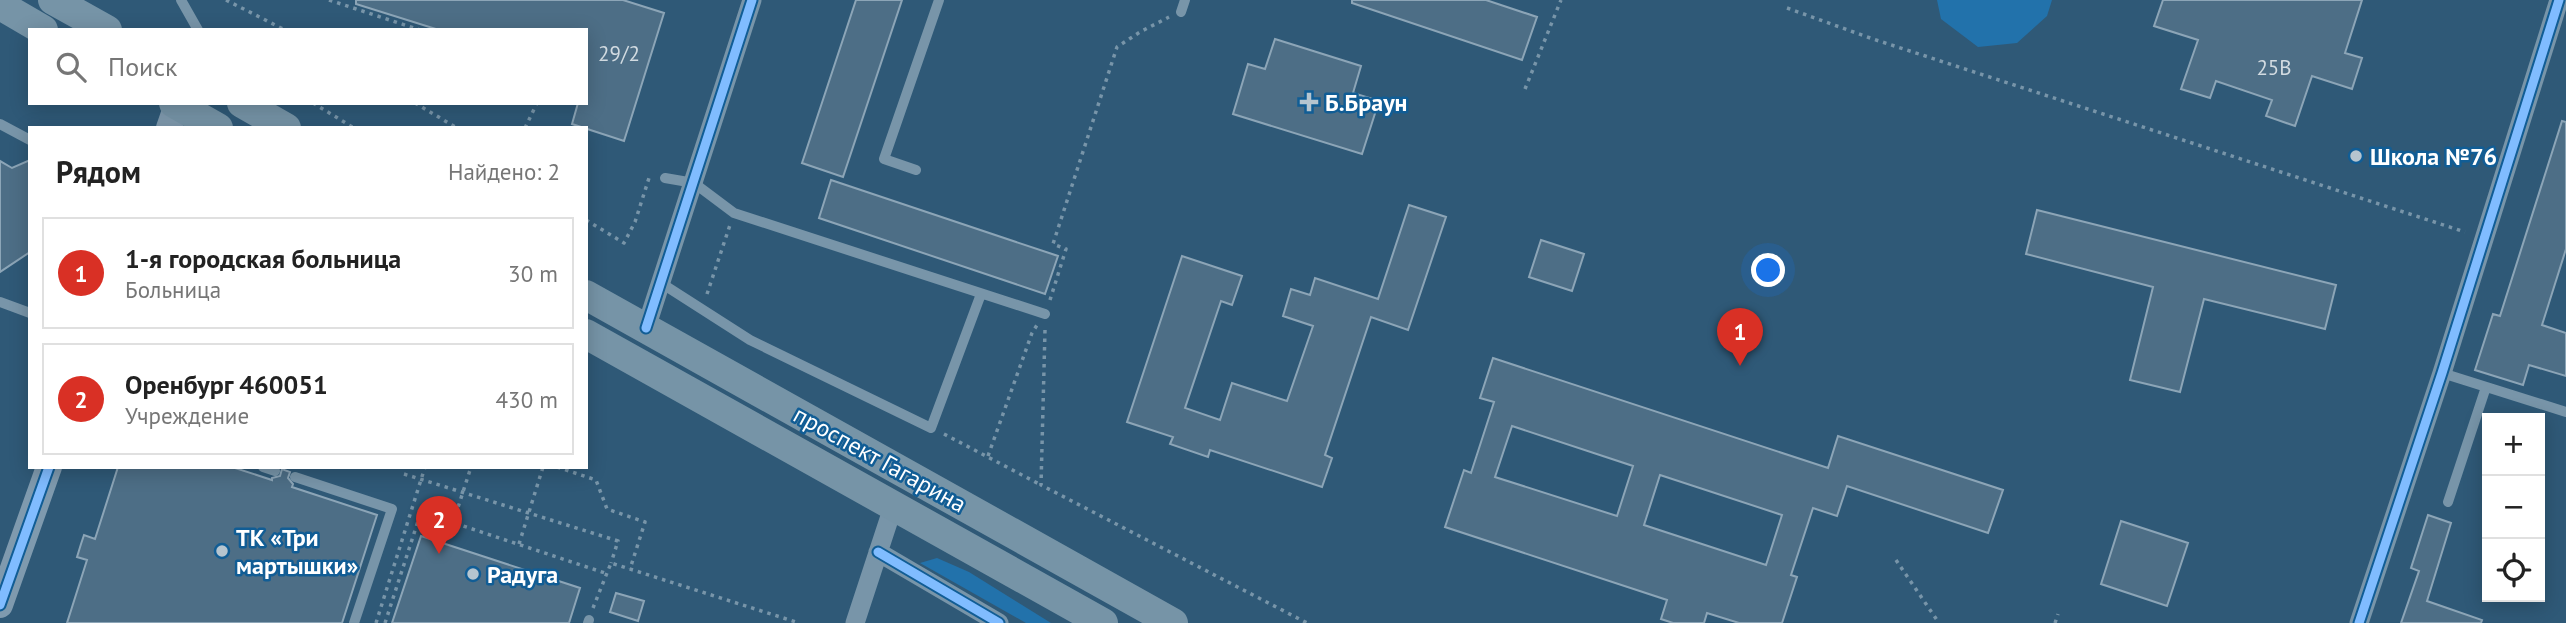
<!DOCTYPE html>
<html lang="ru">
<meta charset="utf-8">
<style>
:root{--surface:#fff;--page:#f6f6f6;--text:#222;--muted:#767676;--line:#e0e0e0;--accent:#d93025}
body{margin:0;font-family:"PT Sans",sans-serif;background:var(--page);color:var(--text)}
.controls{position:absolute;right:21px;bottom:21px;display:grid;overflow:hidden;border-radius:0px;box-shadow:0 4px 18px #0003}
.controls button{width:63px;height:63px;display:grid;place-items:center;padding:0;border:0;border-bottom:2px solid var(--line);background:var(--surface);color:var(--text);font:35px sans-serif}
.you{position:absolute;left:1769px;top:271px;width:24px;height:24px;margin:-18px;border:5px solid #fff;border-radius:50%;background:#1a73e8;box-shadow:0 0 0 10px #1a73e833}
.badge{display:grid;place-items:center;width:46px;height:46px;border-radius:50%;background:var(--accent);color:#fff;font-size:23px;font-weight:700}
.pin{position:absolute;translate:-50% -58px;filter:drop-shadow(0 2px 4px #0008)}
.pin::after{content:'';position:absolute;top:37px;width:24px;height:21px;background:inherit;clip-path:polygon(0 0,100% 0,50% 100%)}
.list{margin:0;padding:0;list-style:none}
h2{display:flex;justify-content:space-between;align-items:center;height:91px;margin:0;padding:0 28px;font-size:30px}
h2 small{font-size:23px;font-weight:400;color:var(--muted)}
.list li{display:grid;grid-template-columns:46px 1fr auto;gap:21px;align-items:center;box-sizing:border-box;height:112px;margin:0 14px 14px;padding:0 14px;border:2px solid var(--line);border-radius:0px}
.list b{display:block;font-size:26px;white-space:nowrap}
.list p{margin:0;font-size:23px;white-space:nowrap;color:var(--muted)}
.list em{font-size:23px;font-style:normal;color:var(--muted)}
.icon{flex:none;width:38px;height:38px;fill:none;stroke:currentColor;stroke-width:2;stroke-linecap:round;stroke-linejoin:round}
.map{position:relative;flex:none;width:2566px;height:623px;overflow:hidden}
.search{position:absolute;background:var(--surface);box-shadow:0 4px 18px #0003;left:28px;top:28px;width:560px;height:77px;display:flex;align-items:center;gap:18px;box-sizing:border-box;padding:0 24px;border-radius:0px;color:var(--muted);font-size:26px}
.panel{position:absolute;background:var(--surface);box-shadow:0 4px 18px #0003;left:28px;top:126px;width:560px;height:343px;border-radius:0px}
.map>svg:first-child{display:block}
.green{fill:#2272ab}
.building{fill:#4d6e86;stroke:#8ca5b7;stroke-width:2;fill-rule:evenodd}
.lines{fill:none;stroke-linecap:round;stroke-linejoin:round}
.path{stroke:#7895a9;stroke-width:3.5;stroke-dasharray:3.5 5;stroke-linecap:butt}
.lane{stroke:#7895a9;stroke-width:10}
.street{stroke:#7895a9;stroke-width:19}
.secondary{stroke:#7f9aae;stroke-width:26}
.primary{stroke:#7694a7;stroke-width:30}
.cycleway-casing{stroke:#115d95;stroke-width:13}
.cycleway{stroke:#80bcff;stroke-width:9}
.poi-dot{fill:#b6c5cf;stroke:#115d95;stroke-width:2.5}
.labels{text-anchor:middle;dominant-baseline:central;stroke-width:5;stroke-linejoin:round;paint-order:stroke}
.number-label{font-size:21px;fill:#d2dbe1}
.poi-label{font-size:24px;font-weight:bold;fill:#fff;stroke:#115d95;text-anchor:start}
.street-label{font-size:24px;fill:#fff;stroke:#115d95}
</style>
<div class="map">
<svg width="2566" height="623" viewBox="0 0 2566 623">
<rect width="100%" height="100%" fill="#2f5977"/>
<path class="green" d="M1937,0H2052L2047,16L2017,43L1978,47L1941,19Z
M937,558L969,572L1051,623H1026L920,563Z"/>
<path class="building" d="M356,0H623L664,13L624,141L572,124L578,103H586V30H439L356,4Z
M856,0H902L843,177L802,163Z
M1352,0H1486L1537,17L1522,60L1352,3Z
M2163,0H2362L2345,53L2362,58L2352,89L2312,76L2295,126L2266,116L2272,100L2216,81L2210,98L2181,89L2198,40L2154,26Z
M1275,39L1361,66L1353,93L1379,101L1362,154L1233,114L1248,64L1265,69Z
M2562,121L2566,122V249L2542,325L2566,333V376L2529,365L2523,385L2475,370L2493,314L2500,316Z
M30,160V252L0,272V161L12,168Z
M831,180L1058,256L1045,294L819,218Z
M1409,205L1446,217L1408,330L1371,317L1325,455L1332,458L1322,487L1210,450L1208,457L1170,444L1173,437L1127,422L1182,256L1242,276L1232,305L1221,301L1185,408L1220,420L1232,383L1287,401L1313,326L1283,316L1291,289L1310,295L1315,278L1378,299Z
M2037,210L2336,285L2325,329L2204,299L2180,392L2130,380L2153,287L2026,254Z
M1541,240L1584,254L1572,291L1529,277Z
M1493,358L1828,468L1838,436L2003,490L1988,533L1847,486L1837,516L1813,508L1791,575L1797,577L1782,623H1739L1707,613L1704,623H1673L1661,619L1667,600L1445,527L1464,470L1471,473L1494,402L1480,398ZM1512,426L1633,466L1617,516L1495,477ZM1660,475L1782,515L1766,565L1644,525Z
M118,467H232L272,480V478L280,476L282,469L290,472L288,478L293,484L292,487L377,515L342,623H67L87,560L77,557L81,544L84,535L95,539Z
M2428,515L2451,523L2427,601L2482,620L2481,623H2401L2419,571L2411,568Z
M2121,521L2188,543L2167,606L2101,584Z
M421,536L580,588L569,623H392Z
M616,593L644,601L638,621L610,612Z"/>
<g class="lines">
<path class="path" d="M226,0L285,30
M329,0L420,30
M1787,8L1873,39L2465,232
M1525,89L1561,0
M313,103L354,128
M415,103L457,128
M525,128L537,103
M586,220L624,243L635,222L649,178
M707,294L730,225
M1050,300L1066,249L1053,244L1117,47L1140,32L1169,17
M1045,330L1041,485L1307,623
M944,434L1041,485
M988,456L1032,333L1037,325
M557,467L596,480L607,509L645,522L630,569
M404,474L618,541L611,563
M453,523L471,467
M519,544L543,467
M1896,560L1939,623
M593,608L611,563L799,623
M376,623L425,467
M385,623L421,512L608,574
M2055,623L2058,614"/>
<path class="lane" d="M181,0L198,30
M1181,12L1185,0
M0,124L30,140
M916,170L884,159L939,0
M665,178L694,183L734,213L1045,314
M661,283L750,340L931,428L981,294
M0,302L30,313
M2442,373L2566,412
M263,467L275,471
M295,477L392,509L354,623
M2448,502L2486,387
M588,623L589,620"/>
<path class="street" d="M646,328L752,0
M878,552L999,623
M855,623L894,504
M2359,623L2442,373L2559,0"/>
<path class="secondary" d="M169,128L177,105
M0,605L49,467"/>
<path class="primary" d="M53,0L107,30
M0,5L43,30
M174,103L218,128
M242,103L286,128
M586,295L1173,623
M586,334L1103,623"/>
<defs>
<path id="cycleway" d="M646,328L752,0
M878,552L999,623
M0,605L49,467
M2359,623L2442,373L2559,0"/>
</defs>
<use href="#cycleway" class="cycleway-casing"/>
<use href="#cycleway" class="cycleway"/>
</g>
<g class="poi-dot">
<path d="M1305.5 91.5h7v7h7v7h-7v7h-7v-7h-7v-7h7z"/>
<circle cx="2356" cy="156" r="7"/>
<circle cx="222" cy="551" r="7"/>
<circle cx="473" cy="574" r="7"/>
</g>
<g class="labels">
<g class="number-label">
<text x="619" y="53">29/2</text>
<text x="2274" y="67">25В</text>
</g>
<g class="poi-label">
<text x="1325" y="102">Б.Браун</text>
<text x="2370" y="156">Школа №76</text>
<text x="236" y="537">ТК «Три<tspan x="236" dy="28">мартышки»</tspan></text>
<text x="487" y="574">Радуга</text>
</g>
<g class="street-label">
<text transform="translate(880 459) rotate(29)">проспект Гагарина</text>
</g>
</g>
</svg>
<div class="controls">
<button>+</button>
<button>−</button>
<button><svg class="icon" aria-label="locate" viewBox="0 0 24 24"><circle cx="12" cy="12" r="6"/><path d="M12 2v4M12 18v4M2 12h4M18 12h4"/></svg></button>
</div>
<div class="you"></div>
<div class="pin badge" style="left:1740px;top:366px">1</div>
<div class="pin badge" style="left:439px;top:554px">2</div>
<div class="search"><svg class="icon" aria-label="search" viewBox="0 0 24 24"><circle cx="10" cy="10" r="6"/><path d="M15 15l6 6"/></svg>Поиск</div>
<section class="panel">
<h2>Рядом<small>Найдено: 2</small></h2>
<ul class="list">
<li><span class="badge">1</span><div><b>1-я городская больница</b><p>Больница</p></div><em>30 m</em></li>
<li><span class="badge">2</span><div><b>Оренбург 460051</b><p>Учреждение</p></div><em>430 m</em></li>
</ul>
</section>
</div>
